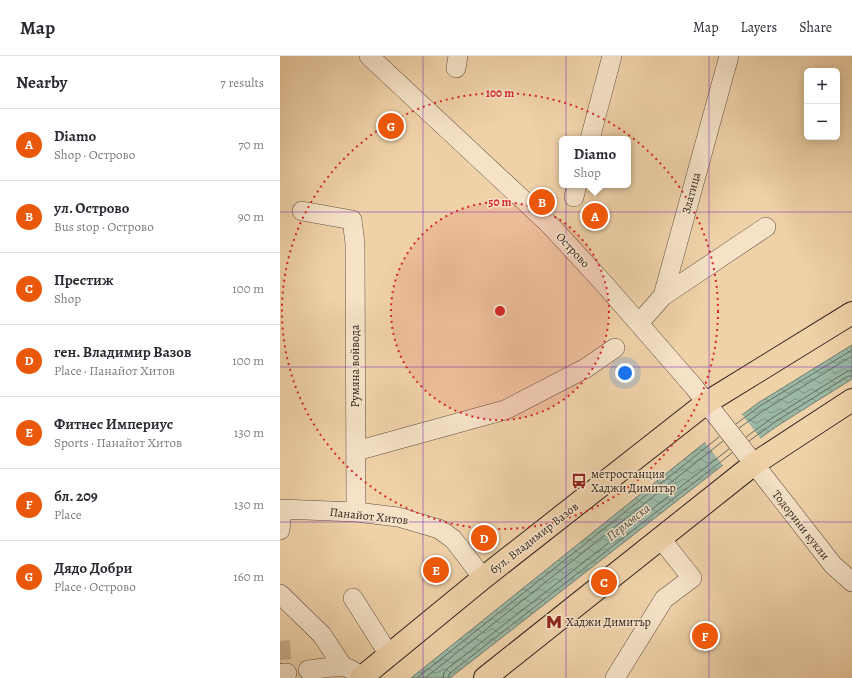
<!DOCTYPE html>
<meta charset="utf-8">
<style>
:root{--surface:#fff;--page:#f2f2f3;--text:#2b2b33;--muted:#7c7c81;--line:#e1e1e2;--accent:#ea580c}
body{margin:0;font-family:Alegreya,serif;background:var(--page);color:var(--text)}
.controls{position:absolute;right:12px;top:12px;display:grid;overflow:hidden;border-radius:6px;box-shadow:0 2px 10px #0003}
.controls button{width:36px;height:36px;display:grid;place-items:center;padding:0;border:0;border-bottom:1px solid var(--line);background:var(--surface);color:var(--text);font:20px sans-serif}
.you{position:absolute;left:345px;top:317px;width:14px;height:14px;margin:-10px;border:3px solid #fff;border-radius:50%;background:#1a73e8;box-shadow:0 0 0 6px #1a73e833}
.badge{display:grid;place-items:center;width:26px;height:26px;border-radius:50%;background:var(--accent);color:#fff;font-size:13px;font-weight:700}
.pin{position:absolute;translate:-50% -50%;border:2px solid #fff;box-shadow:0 1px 4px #0006}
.popup{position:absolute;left:279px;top:80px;width:72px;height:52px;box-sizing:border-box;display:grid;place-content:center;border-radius:6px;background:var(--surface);filter:drop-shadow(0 1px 3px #0005);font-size:13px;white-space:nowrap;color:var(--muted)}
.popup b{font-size:15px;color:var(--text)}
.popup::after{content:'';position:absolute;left:50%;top:100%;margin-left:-8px;border:8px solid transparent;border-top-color:var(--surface)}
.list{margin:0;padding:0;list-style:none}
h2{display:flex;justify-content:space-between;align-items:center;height:52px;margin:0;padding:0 16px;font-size:17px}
h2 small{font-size:13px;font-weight:400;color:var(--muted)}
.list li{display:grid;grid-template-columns:26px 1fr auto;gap:12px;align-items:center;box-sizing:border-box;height:72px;padding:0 16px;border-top:1px solid var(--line)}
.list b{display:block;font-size:15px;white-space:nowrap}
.list p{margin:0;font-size:13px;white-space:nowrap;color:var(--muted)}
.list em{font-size:13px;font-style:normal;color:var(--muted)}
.map{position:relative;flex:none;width:572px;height:622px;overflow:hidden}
header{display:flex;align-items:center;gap:24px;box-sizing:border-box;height:56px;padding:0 20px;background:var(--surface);border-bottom:1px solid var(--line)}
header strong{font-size:19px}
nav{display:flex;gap:22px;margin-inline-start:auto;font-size:14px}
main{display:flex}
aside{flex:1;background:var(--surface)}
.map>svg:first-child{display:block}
.water{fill:url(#water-waves);stroke:#707d6f}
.pier{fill:#f0d2a9}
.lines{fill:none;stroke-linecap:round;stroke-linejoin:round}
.shore{stroke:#666e62;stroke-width:1}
.minor-tunnel{stroke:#caaf8d;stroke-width:19;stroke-dasharray:19 10;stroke-linecap:butt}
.minor-casing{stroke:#605042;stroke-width:20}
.major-casing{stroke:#30241f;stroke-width:24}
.minor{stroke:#f5e2c7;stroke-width:19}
.major{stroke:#f0d2a9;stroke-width:22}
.grid{fill:none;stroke:#7b2cbf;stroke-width:1;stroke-opacity:0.55}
.ring{fill:none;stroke:#d62828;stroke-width:2;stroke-dasharray:2 4}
.labels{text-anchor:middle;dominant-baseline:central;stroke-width:3;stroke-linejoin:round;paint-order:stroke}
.street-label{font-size:12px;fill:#30241f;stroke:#f5e2c7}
.poi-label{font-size:12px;fill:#30241f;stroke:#f5e2c7;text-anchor:start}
.water-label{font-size:13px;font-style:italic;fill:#4b4940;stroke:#f5e2c7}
.centre{fill:#d62828;stroke:#f5e2c7;stroke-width:2}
.ring-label{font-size:12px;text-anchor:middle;font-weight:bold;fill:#d62828;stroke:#f5e2c7;stroke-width:3;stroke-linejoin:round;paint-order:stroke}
</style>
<header>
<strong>Map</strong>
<nav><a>Map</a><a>Layers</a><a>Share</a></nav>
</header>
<main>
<aside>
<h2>Nearby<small>7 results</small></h2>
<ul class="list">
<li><span class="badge">A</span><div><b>Diamo</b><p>Shop · Острово</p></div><em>70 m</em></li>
<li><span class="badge">B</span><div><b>ул. Острово</b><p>Bus stop · Острово</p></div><em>90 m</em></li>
<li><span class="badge">C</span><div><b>Престиж</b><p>Shop</p></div><em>100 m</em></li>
<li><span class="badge">D</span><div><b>ген. Владимир Вазов</b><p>Place · Панайот Хитов</p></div><em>100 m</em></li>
<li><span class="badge">E</span><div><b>Фитнес Империус</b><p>Sports · Панайот Хитов</p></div><em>130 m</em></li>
<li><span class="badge">F</span><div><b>бл. 209</b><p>Place</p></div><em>130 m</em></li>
<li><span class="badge">G</span><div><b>Дядо Добри</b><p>Place · Острово</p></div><em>160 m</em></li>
</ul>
</aside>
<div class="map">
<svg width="572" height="622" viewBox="0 0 572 622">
<defs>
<pattern id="water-waves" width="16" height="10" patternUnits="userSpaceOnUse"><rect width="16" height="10" fill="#9bb8a5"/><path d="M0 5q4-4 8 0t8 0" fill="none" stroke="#7f9586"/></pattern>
</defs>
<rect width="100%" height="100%" fill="#f0d2a9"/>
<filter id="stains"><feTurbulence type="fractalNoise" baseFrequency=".005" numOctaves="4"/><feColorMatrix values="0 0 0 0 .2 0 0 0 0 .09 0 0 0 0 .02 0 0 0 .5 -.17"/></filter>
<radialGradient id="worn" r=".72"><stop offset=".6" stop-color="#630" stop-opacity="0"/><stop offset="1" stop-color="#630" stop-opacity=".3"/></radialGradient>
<path class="water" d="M572,289V323L497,370L439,412L170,622H131L423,388L478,347Z"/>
<path class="pier" d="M461,357L481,383L444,411L424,385Z"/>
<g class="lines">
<path class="shore" d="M456,368L480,350L572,294
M459,372L483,355L572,300
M466,381L492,362L566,316L572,314
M469,385L495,366L568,320H572
M137,622L439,381
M145,622L443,385
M163,622L164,617L167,613L449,393
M168,622L170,617L452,397"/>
<path class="minor-tunnel" d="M0,585L3,613"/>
<defs>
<path id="minor" d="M89,0L270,169L327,231L414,331L553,509L572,526
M176,12L178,0
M310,83L332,0
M294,141L297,129
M22,155L72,164L75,187L76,456
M383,240L486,171
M359,267L383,240L449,0
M76,395L225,354L306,312L335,292
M0,453L76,456L118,461L159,473L173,483L203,522
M0,474L2,454
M0,538L42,579L63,611
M73,542L109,599
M28,614C39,613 65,607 73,615
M1,622L3,617H7
M335,622L384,543L412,522L381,483"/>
<path id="major" d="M81,622L203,522L426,347L572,257
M205,622L474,408L572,344"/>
</defs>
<use href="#minor" class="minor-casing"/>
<use href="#major" class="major-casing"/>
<use href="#minor" class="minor"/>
<use href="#major" class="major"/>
</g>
<path class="grid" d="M143,0V622M286,0V622M429,0V622M0,156H572M0,311H572M0,466H572"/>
<circle cx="220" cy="255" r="109" fill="#d62828" fill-opacity=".12"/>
<g class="ring">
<circle cx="220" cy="255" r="109"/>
<circle cx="220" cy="255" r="218"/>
</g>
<defs>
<symbol id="bus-bare" viewBox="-9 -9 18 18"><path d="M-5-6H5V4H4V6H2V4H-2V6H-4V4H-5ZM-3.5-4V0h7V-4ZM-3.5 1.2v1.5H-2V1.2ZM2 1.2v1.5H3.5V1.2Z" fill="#8f2418" stroke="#f5e2c7" stroke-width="2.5" paint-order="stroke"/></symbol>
<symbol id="metro-bare" viewBox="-9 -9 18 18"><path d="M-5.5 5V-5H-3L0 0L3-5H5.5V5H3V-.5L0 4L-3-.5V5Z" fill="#8f2418" stroke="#f5e2c7" stroke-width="2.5" paint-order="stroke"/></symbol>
</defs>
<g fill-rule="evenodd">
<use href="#bus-bare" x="288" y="414" width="22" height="22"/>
<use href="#metro-bare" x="263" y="555" width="22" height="22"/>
</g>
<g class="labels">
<g class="street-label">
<text transform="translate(411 137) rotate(-75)">Златица</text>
<text transform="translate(293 194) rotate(47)">Острово</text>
<text transform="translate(75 310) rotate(-90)">Румяна войвода</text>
<text transform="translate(89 460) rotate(6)">Панайот Хитов</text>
<text transform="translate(521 469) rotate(52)">Тодорини кукли</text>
<text transform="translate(254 482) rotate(-38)">бул. Владимир Вазов</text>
</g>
<g class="poi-label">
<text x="311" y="418">метростанция<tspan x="311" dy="14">Хаджи Димитър</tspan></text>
<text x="286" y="566">Хаджи Димитър</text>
</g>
<g class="water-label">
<text transform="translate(348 466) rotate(-38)">Перловска</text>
</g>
</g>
<circle cx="220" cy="255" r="6" class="centre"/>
<g class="ring-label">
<text x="220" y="41">100 m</text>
<text x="220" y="150">50 m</text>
</g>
<rect width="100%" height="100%" filter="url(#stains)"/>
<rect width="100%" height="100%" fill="url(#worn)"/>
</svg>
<div class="controls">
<button>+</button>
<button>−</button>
</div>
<div class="you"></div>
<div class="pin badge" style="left:315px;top:160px">A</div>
<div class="popup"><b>Diamo</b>Shop</div>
<div class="pin badge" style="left:262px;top:146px">B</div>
<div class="pin badge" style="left:324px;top:526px">C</div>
<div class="pin badge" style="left:204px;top:482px">D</div>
<div class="pin badge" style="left:156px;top:514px">E</div>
<div class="pin badge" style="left:425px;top:580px">F</div>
<div class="pin badge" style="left:111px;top:70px">G</div>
</div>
</main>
